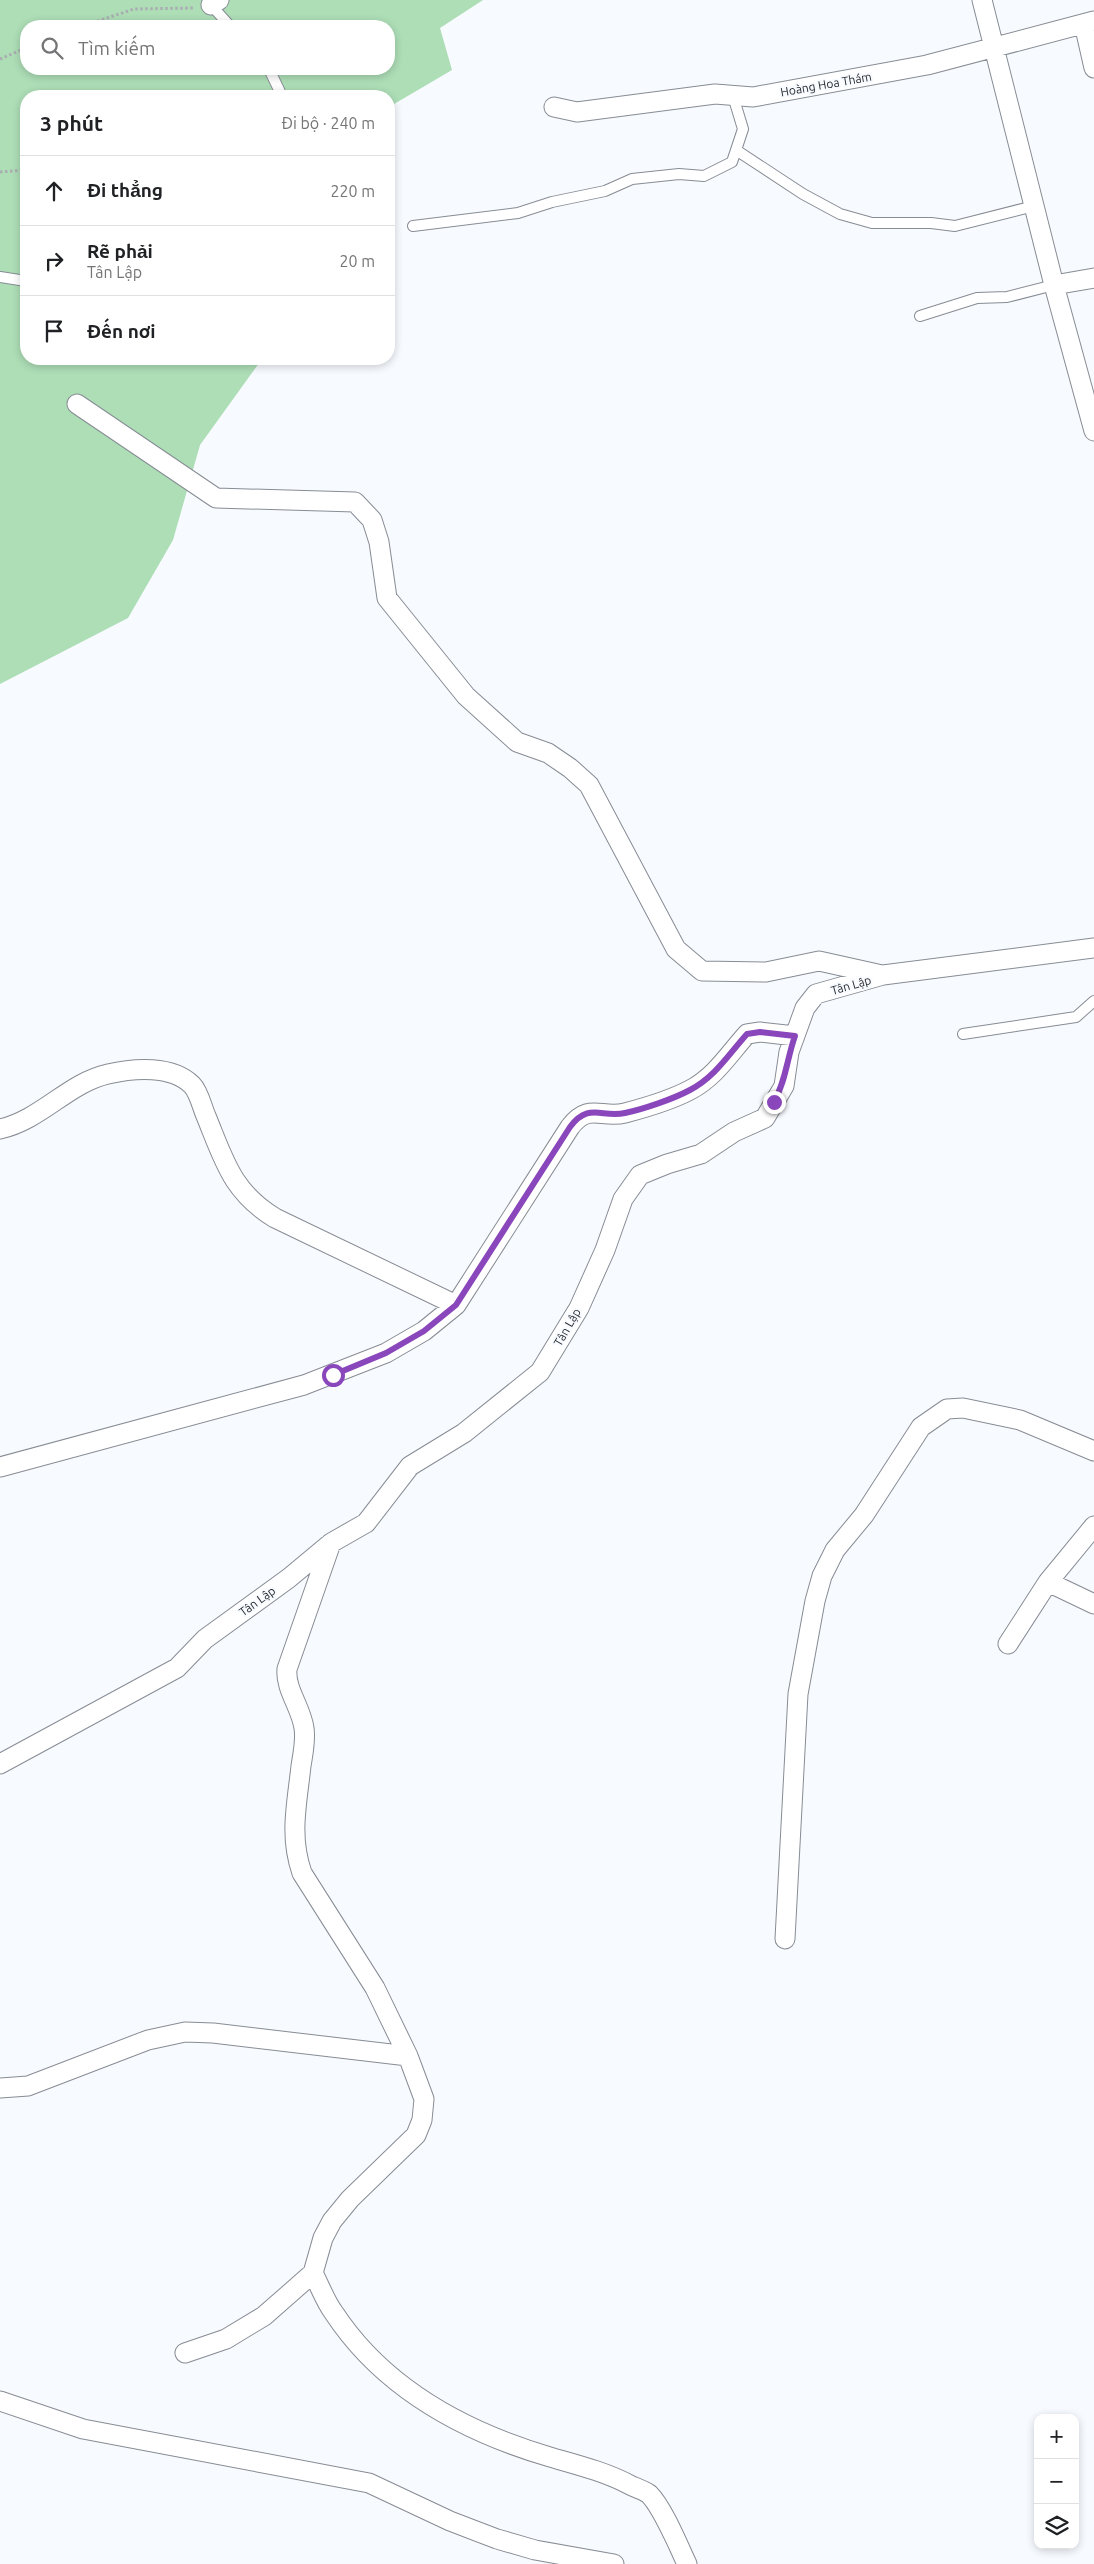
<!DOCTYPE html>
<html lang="vi">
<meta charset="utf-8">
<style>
:root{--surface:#fff;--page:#f2f2f2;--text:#202124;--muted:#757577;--line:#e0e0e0}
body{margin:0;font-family:Ubuntu,sans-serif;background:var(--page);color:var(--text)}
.controls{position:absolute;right:15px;bottom:15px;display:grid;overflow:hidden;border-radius:10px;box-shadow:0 2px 8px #0003}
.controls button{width:45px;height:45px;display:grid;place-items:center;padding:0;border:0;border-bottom:1px solid var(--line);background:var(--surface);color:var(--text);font:25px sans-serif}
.stop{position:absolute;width:15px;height:15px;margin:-11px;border:4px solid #8a46bb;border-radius:50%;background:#fff}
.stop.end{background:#8a46bb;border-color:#fff;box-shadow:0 1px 5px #0008}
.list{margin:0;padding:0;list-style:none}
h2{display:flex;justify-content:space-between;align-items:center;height:65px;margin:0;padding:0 20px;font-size:21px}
h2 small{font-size:16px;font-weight:400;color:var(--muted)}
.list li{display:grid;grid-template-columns:32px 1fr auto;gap:15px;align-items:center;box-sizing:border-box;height:70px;padding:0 20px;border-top:1px solid var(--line)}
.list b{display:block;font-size:19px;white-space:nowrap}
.list p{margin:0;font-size:16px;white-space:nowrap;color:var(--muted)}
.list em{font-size:16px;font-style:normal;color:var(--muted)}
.icon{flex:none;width:28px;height:28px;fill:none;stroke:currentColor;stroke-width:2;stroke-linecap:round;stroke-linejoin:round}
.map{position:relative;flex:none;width:1094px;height:2564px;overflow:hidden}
.search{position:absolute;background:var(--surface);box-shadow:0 2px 8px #0003;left:20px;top:20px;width:375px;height:55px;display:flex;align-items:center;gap:12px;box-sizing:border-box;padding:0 18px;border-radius:20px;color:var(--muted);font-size:19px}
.panel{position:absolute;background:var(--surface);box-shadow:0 2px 8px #0003;left:20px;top:90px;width:375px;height:275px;border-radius:20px}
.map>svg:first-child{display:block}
.green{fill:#addeb6;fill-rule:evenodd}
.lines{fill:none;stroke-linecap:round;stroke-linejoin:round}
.service-casing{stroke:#878c95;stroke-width:12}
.minor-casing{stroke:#878c95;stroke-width:21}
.path{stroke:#aaadb1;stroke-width:3;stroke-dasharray:2.5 2.5;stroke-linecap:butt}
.service{stroke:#fff;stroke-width:10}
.minor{stroke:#fff;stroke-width:19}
.route{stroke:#8a46bb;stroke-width:6}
.labels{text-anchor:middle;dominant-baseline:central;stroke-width:4;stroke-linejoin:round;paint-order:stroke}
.street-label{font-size:12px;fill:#282a2e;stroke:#f7fafe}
</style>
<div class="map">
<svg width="1094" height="2564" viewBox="0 0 1094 2564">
<rect width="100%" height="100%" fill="#f7fafe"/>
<path class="green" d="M0,0H483L440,28L452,70L389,107V96H26V359H262L200,445L173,540L128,618L0,684ZM26,26H389V69H26Z"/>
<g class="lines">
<defs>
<path id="service" d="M211,5L230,26
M269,69L282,96
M736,150L803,194L840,214L872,223H931L955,226L1034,206
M413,226L518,213L552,202L605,191L632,179L679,174L704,176L732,162L743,129L733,96
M0,277L26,281
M920,316L977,298L1007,297L1054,285
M963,1034L1076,1017L1094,1001"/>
<path id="minor" d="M982,0L1054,285L1094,431
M211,5L219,0
M1084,24L1094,68
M554,107L577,112L715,94L753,97L927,65L1094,21
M1054,285L1094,278
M77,404L216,498L355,502L372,520L379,542L387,598L466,696L517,742L548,753L570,768L589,785L676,949L702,971L766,972L819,961L882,975
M0,1129C41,1120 68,1083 108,1074C134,1068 172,1065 192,1085C199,1092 202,1107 206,1116C224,1160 232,1192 275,1218L456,1305
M0,1467L304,1385L386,1353L424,1331L456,1305L570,1127C589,1102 601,1119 625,1113C644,1108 673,1099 690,1090C715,1077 729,1054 747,1034L760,1032L795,1036
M1048,1582L1094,1604
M1008,1644L1048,1582L1094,1526
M0,1764L177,1668L205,1639L289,1578L331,1543L366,1523L410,1466L464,1433L540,1372L579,1308L605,1250L623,1199L640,1175L667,1164L701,1154L734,1132L765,1118L784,1086L789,1052L805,1008L816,994L883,975L1094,948
M785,1939L798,1694L815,1601L822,1576L835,1550L864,1515L921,1427L947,1409L963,1408L1020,1420L1094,1451
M0,2088L28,2086L148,2040L185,2032L213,2033L408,2056
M313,2273C320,2286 325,2301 334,2313C384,2389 465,2432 550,2457C578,2465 606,2472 632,2486C637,2488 645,2491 649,2494C663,2508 678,2545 687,2564
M185,2353L226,2339L264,2316L313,2273L323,2238L332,2221L350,2199L416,2135L422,2120L424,2099L408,2056L375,1988L302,1873C289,1836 297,1804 301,1766C303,1753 306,1740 304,1728C301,1707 285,1689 287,1669L331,1543
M0,2401L83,2429L369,2483L450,2521L497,2539L535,2550L614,2564"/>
</defs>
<use href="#service" class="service-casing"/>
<use href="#minor" class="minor-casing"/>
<path class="path" d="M83,26L134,9L193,8
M0,59L26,48
M0,172L26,170"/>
<use href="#service" class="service"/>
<use href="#minor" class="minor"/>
</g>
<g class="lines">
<path class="route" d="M333,1375L386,1353L424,1331L456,1305L570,1127C589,1102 601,1118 625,1113C644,1109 673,1099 690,1090C715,1077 729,1054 747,1034L760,1032L795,1036C787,1058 786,1081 774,1102"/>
</g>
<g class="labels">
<g class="street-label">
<text transform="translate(826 84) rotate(-10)">Hoàng Hoa Thám</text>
<text transform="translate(851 985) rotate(-16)">Tân Lập</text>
<text transform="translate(567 1327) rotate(-60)">Tân Lập</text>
<text transform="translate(257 1601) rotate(-36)">Tân Lập</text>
</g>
</g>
</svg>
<div class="controls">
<button>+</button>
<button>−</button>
<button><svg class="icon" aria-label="layers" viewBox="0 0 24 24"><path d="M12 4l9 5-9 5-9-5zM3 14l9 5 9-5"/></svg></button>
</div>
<div class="stop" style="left:333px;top:1375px"></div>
<div class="stop end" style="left:774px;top:1102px"></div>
<div class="search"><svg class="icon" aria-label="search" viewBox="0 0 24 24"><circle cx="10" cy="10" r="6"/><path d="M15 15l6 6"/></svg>Tìm kiếm</div>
<section class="panel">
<h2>3 phút<small>Đi bộ · 240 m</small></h2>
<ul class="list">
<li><svg class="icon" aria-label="ahead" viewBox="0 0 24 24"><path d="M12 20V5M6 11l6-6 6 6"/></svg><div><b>Đi thẳng</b></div><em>220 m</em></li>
<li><svg class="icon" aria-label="right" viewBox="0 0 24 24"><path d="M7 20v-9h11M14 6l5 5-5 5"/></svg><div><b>Rẽ phải</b><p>Tân Lập</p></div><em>20 m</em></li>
<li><svg class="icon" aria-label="arrive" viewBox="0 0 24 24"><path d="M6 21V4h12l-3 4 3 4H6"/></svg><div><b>Đến nơi</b></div></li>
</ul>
</section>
</div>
